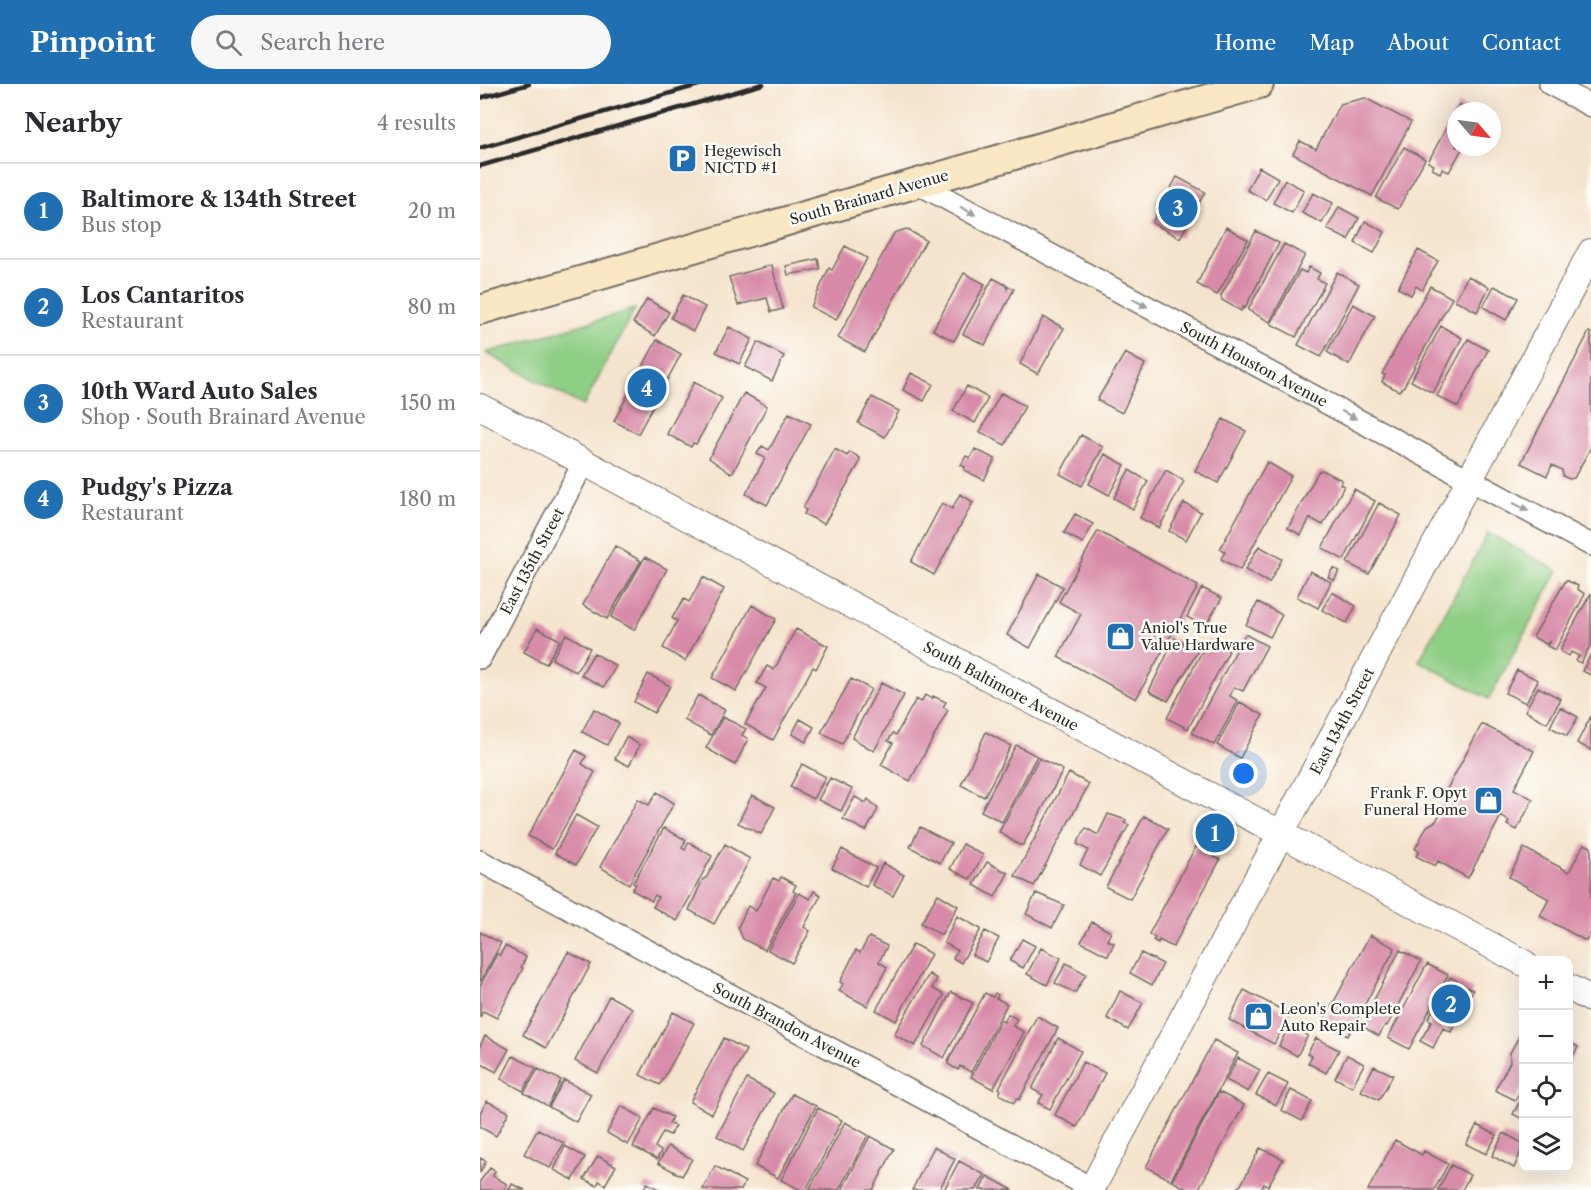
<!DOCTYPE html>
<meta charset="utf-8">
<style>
:root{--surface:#fff;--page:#f7f7f7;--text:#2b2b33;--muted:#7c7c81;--line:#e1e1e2;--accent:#1f6fb2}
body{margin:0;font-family:"Libre Caslon Text",serif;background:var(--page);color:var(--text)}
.controls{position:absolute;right:18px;bottom:18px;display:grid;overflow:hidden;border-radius:12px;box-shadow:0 6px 24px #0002}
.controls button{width:54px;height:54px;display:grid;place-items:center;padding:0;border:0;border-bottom:2px solid var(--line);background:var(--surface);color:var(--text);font:30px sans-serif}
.compass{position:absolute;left:967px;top:18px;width:54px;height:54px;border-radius:50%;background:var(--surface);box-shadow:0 6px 24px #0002;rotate:118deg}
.you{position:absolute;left:764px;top:690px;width:21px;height:21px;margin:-15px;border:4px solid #fff;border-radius:50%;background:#1a73e8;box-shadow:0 0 0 9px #1a73e833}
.badge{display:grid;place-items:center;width:39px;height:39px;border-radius:50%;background:var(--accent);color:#fff;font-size:20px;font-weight:700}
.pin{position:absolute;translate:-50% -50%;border:3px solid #fff;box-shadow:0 2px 6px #0006}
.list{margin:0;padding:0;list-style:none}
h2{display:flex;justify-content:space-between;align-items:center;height:78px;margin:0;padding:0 24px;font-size:26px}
h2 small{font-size:20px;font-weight:400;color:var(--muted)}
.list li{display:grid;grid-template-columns:39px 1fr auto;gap:18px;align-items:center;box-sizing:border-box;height:96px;padding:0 24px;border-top:2px solid var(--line)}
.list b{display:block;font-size:22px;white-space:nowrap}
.list p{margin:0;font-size:20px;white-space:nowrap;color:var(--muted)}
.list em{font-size:20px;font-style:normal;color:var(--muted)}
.icon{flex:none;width:33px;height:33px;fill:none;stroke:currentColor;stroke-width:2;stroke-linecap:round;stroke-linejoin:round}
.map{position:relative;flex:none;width:1111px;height:1106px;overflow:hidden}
header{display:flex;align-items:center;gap:36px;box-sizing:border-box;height:84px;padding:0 30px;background:var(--accent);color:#fff}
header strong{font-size:28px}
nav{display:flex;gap:33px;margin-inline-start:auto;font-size:21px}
.search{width:420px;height:54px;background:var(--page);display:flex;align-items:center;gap:15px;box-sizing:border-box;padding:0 21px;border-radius:33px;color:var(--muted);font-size:22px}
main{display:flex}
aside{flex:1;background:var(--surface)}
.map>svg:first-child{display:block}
.green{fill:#8fce85;stroke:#5d7c58;stroke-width:1.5}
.building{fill:#d88aa8}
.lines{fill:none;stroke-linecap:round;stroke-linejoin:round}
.minor-casing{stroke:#726c64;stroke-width:24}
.tertiary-casing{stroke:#726c64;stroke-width:28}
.secondary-casing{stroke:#726c64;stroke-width:32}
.minor{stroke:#fff;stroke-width:21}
.tertiary{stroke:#fff;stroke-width:26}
.secondary{stroke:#fae7c3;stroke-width:28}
.rail{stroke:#2b2b2b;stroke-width:4.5}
.oneway{fill:#a0a0a0}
.labels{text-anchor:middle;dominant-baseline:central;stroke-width:5;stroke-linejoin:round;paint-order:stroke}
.poi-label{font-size:15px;fill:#2b2b2b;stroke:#fdfcf7;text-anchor:start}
.street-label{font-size:15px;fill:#2b2b2b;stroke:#fdfcf7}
</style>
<header>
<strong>Pinpoint</strong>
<div class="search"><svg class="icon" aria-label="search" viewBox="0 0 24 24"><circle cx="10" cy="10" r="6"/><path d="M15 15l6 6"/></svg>Search here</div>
<nav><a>Home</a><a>Map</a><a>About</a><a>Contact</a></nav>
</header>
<main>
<aside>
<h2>Nearby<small>4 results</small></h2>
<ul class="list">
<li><span class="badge">1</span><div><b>Baltimore &amp; 134th Street</b><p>Bus stop</p></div><em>20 m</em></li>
<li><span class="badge">2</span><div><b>Los Cantaritos</b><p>Restaurant</p></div><em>80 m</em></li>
<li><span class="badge">3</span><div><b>10th Ward Auto Sales</b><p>Shop · South Brainard Avenue</p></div><em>150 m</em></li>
<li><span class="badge">4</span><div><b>Pudgy's Pizza</b><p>Restaurant</p></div><em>180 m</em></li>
</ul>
</aside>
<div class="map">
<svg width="1111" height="1106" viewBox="0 0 1111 1106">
<rect width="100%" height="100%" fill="#fdfcf7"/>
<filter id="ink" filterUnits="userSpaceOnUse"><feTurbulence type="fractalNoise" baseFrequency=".0167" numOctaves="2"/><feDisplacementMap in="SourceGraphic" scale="12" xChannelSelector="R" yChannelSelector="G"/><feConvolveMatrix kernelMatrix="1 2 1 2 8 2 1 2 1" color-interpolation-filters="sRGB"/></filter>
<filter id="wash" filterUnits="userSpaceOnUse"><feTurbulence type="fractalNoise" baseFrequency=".008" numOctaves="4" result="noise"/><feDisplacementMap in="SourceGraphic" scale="24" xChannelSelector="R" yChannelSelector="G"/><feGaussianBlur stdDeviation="1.35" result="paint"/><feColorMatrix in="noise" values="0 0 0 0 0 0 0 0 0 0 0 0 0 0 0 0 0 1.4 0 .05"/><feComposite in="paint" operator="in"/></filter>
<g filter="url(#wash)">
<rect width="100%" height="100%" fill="#f5e4cd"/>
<path class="green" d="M155,225L103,322L6,269Z
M1008,449L1078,487L1009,615L939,577Z"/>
<g id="blocks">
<path class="building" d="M885,14L931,38L892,112L813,70L820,57L836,65L860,20Z
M979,20L992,27H976V63H983L969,88L962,85L960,89L952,85L954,81L948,78Z
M924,63L945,75L918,125L896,114Z
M779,83L798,94L786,116L767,106Z
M697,93L725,108L700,154L672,139Z
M805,96L824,106L812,129L793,119Z
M833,109L853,119L842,139L822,129Z
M859,123L879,134L868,156L847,145Z
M885,137L905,148L894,169L875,159Z
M746,143L768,156L737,211L717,200Z
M426,145L446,156L385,268L358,254L414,149Z
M776,147L799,159L765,224L763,223L761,227L742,216L741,212Z
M804,160L825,171L790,238L768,226Z
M365,162L387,174L356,236L331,223L349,184L352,186Z
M938,166L958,177L942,206L936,202L931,211L918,204Z
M338,175L340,185L308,191L306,182Z
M292,181L303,225L291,228L287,214L258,221L249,193Z
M829,183L840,189L837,195L845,199L816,253L791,240L820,186L826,189Z
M857,188L879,200L841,273L818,261Z
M484,189L505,200L474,257L453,246Z
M988,192L1009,203L997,228L975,216Z
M513,194L526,201L527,205L528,202L534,205L505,261L483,250Z
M950,202L972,214L924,302L919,307L902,298L905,291L902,290Z
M1014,202L1038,214L1026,236L1003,223Z
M203,211L225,223L213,247L191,234Z
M167,215L189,228L175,252L153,239Z
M873,220L895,232L869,281L847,268Z
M563,233L584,244L558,290L540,280Z
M961,242L982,254L953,309L931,297Z
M249,243L272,255L259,280L236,268Z
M1109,248L1111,249V363L1094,394L1089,395L1083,392L1082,386L1072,381L1067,392L1041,379Z
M988,255L1008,266L978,323L957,312Z
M177,256L201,270L158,350L134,337Z
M278,258L304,272L292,297L265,283Z
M645,269L665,280L642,329L617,316Z
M431,289L453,300L444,317L423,306Z
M214,298L242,314L216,360L213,359L211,363L187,350Z
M487,302L508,314L495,339L473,327Z
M264,309L287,322L253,388L250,389L229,374Z
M521,309L545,322L525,361L500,348Z
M392,313L419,327L405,353L378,339Z
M309,329L331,340L287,421L266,410L285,374L277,370L282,362L289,366Z
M743,335L766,347L738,399L715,387Z
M601,351L623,363L602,402L580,390Z
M355,365L367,372L370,368L380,374L379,380L344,440L324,430L326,426L323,424Z
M495,365L515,375L504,396L484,386L485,383L481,381L486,372L490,374Z
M625,370L645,381L629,411L609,400Z
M787,378L811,392L760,486L741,475L745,468L740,465Z
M649,386L668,397L653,425L634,414Z
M686,386L704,397L679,444L660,434Z
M842,386L862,396L860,400L864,402L843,441L830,434L821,451L808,444L838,388Z
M874,405L895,417L864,476L842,464Z
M480,410L493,418L454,491L431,478L462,419L472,425Z
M704,419L721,428L706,456L689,447Z
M899,419L921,431L889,490L867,479Z
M595,430L613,440L603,459L584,449Z
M618,447L718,502L656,615L578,573L601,530L579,518Z
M135,462L161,477L127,535L103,521Z
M779,462L802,475L789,499L765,486Z
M165,473L187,485L154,546L131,533Z
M853,484L859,487L854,497L848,493Z
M830,487L851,498L838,524L817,513Z
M559,490L583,503L550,564L527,551Z
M223,493L244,505L205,577L183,564L197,537L192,534L204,515L209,518Z
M1086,496L1098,502L1097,505L1105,510L1075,566L1067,562L1070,557L1066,560L1053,553Z
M722,504L742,514L725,543L707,533Z
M852,508L876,522L867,539L842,526Z
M1111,509V560L1101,579L1096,577L1099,572L1091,568L1089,572L1081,568V564Z
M778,518L802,531L790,553L766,541Z
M272,521L296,535L256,607L232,594Z
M57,544L80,556L66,580L44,568Z
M316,545L348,562L336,585L333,583L293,656L265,640L286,604L277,599L287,582L294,586Z
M86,550L110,564L96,588L72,575Z
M765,550L787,562L763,607L754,603L750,612L758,617L734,661L712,649Z
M695,554L718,567L688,617L669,607Z
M728,556L749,567L708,645L687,634Z
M114,569L136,582L124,603L101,591Z
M1111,570V591L1102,587Z
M1037,586L1058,596L1046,619L1025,609Z
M168,590L190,602L174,629L154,618Z
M371,595L391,605L362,660L341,649Z
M401,599L424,611L394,667L372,654Z
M1058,603L1081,615L1067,639L1045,627Z
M218,611L245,626L231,651L204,636Z
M445,611L452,615L453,612L466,618L463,623L468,626L430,697L401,681L413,659L408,657L413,649L416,651L436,615L441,618Z
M760,618L783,631L760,674L737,661Z
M1080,623L1098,633L1087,652L1070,643Z
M114,625L139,639L127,661L102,648Z
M1111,632V666L1097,659Z
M243,633L266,645L262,651L268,655L255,681L226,664Z
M320,635L334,643L326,658L312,650Z
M1002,640L1054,667L1034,705L1053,715L1037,746L1027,741L1029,737L1021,732L988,794L958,777L955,782L936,772L939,767L935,765L947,742L956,737L965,720V709Z
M506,648L531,662L504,713L481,701Z
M146,653L160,661L149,682L135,675Z
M536,661L557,672L522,738L501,727Z
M96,666L106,672L102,680L115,688L72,765L48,752Z
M559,674L583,686L543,761H539L519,748Z
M322,680L346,693L333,715L310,703Z
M589,689L609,700L554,802L535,792Z
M350,694L372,705L361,727L338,716Z
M177,708L194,719L149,800L120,783L158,715L169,721Z
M272,711L295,723L281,750L258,739Z
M375,713L386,719L388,715L398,725L386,747L363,735Z
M628,730L646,736L644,739L649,741L620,792L600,781L608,766L597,760L606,744L618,751Z
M96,731L117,743L96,781L75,769Z
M664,732L688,745L650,815L626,803Z
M440,743L471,759L460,779L430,763Z
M184,744L206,756L202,764L205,766L209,758L232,772L197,837L173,823L178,813L175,811L172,817L152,806L156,800L153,799Z
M245,760L270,775L234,840L209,826L223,795L226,794Z
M483,760L503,771L490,795L470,785Z
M1104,760L1111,763V848L1106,857L1060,832L1069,815L1029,793L1044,764L1089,788Z
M716,762L740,776L693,863L679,856L678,859L673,856L675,854L669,850Z
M362,765L396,784L386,803L352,784Z
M507,778L528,789L515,813L494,801Z
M403,779L424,791L413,812L392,801Z
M301,793L316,801L313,807L316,809L285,866L263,855L258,843L268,822L276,827L293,794L299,797Z
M334,807L341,811L324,843L330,847L312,879L288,866L319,809L330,815Z
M556,809L584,821L572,844L546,830Z
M458,810L478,822L461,851L441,839Z
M477,832L501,845L481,879L473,874L477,866L464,859Z
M612,838L631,848L627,856L634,859L628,872L601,858Z
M505,847L519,854L506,878L492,871Z
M0,848L21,859L0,898Z
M890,851L915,864L868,952L843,938Z
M389,853L407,862L399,878L407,883L387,922L359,907L363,900L360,898L376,866L380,869Z
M542,855L555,862L543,884L530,877Z
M433,860L451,870L416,937L396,926Z
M25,862L46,873L41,883L43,884L17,934L3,927L0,934V902L17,870L20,871Z
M561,864L581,874L567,901L547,890Z
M920,866L941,877L907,942L905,941L899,952L883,943L889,932L886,931Z
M88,868L111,880L66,964L43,951Z
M661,869L683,880L672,901L650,889Z
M586,879L606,890L595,909L575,899Z
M947,880L968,891L929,965L908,954Z
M449,890L457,895L452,904L464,911L435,962L415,951L416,947Z
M970,893L993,906L971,948L963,944L953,964L940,957L952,937L948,935Z
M764,906L810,930L794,960L749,936Z
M640,907L663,919L648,946L627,934Z
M471,908L493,919L464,974L443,962Z
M505,909L513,913L515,909L518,911L516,914L527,920L491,988L480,982L478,986L468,980L469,975Z
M129,912L152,924L118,989L95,977Z
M193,928L214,939L180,1001L160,991Z
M528,930L537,935L533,942L544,948L513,1005L491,993L521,936L524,938Z
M557,932L578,944L539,1016L537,1014L534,1019L519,1010L521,1006L519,1004Z
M809,942L828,951L817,972L799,962Z
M1044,943V1001L1035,1016L1015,1006L1030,978V969Z
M5,952L29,965L16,988L0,979V962Z
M244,954L266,966L232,1030L210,1018Z
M578,954L601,967L570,1025L558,1019L563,1011L552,1005Z
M836,954L859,966L846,989L828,979L832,972L827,970Z
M734,956L758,969L691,1096L666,1083Z
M1088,957L1098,963L1088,981Z
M867,971L884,980L872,1003L855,994Z
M33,972L56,984L43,1007L21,995Z
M758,974L780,986L768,1008L746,996Z
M603,978L625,989L597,1043L575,1031Z
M894,982L913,991L899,1016L881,1007Z
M58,985L81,996L68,1022L44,1009Z
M788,990L808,1000L796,1021L776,1011Z
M267,995L294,1009L263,1067L237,1052Z
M84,996L111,1010L96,1038L69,1023Z
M811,1006L832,1017L822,1037L801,1026Z
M739,1008L764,1021L718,1106H709L692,1097Z
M312,1010L336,1022L298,1094L275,1082Z
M1044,1010V1036L1033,1030Z
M7,1017L29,1028L16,1052L0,1043V1029Z
M141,1022L163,1034L148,1061L127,1049Z
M174,1024L192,1033L189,1039L195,1042L190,1051L183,1048L175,1063L181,1067L177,1075L153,1063Z
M338,1024L362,1036L326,1106H321L301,1096Z
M365,1038L388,1051L359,1106H329Z
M997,1041L1017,1051L1006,1070L986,1060Z
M58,1045L84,1059L70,1084L44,1070Z
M1024,1049L1044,1060L1034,1084L1012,1072Z
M390,1052L414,1065L393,1106H362Z
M915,1056L942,1071L944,1067L968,1080L954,1106H888Z
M85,1062L105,1073L93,1096L74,1086Z
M188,1062L212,1075L202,1092L178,1079Z
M454,1063L475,1075L459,1106H432Z
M780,1064L803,1075L788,1102L784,1100L782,1104L785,1106H753L761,1101Z
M118,1072L136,1082L125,1101L119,1097L117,1102L104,1095Z
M0,1074L6,1077L0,1089Z
M479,1077L505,1091L496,1106H464Z
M971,1081L990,1091L982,1106H958Z
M235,1082L265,1098L261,1106L223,1105Z
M10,1084L15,1087L13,1092L27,1100L24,1106H0V1097Z
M507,1092L533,1106H500Z
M167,1099L180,1106H163Z
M32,1100L45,1106H29Z"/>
</g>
</g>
<g filter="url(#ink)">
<use href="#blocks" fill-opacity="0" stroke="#726c64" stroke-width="1.5"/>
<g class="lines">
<defs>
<path id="minor" d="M1070,0L1111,22
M437,99L1111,461
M0,574L103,380
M0,777L615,1106"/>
<path id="tertiary" d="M0,323L1044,879
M1088,903L1111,915
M611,1106L1111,168"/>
<path id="secondary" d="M0,226L779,0"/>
</defs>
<use href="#minor" class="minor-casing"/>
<use href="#tertiary" class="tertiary-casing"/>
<use href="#secondary" class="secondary-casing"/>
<use href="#minor" class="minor"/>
<use href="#tertiary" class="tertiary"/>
<use href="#secondary" class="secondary"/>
<path class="rail" d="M0,14L49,0
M0,64L222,0
M0,82L283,0"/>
</g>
<defs><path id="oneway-solid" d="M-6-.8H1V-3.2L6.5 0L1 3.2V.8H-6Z" transform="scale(1.5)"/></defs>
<g class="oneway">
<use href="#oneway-solid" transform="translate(488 127) rotate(28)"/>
<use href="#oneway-solid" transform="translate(660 219) rotate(28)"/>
<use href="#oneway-solid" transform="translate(869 331) rotate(28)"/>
<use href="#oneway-solid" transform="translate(1041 423) rotate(28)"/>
</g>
</g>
<defs>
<symbol id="parking-square" viewBox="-11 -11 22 22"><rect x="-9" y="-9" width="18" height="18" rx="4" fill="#1f6fb2" stroke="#fdfcf7"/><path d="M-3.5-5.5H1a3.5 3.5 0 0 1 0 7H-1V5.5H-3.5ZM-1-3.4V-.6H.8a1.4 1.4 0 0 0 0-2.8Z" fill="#fff"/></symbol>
<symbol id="shop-square" viewBox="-11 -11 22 22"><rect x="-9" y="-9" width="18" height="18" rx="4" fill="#1f6fb2" stroke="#fdfcf7"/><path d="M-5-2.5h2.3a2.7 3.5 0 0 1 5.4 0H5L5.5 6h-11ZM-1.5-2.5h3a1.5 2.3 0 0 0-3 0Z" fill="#fff"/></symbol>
</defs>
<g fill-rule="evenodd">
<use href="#parking-square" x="186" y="58" width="33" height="33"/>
<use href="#shop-square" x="624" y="536" width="33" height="33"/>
<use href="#shop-square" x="992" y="700" width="33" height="33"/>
<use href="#shop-square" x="762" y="916" width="33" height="33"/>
</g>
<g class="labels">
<g class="poi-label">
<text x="224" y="66">Hegewisch<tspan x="224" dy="17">NICTD #1</tspan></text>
<text x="661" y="543">Aniol's True<tspan x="661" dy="17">Value Hardware</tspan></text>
<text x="987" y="708" text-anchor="end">Frank F. Opyt<tspan x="987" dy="17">Funeral Home</tspan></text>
<text x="800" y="924">Leon's Complete<tspan x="800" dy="17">Auto Repair</tspan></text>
</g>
<g class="street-label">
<text transform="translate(389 113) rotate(-16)">South Brainard Avenue</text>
<text transform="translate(774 280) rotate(28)">South Houston Avenue</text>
<text transform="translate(52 477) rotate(-62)">East 135th Street</text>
<text transform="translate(521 602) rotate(28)">South Baltimore Avenue</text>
<text transform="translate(862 637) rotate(-62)">East 134th Street</text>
<text transform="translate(307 941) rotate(28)">South Brandon Avenue</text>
</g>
</g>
</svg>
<div class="controls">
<button>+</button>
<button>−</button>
<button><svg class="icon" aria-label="locate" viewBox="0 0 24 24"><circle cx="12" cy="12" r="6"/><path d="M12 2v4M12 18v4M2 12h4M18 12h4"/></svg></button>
<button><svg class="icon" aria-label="layers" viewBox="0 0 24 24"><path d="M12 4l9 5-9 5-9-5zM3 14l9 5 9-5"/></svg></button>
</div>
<svg class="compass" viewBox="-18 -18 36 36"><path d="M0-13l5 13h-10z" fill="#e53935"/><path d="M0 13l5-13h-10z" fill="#7c7c81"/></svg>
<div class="you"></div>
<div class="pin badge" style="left:735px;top:749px">1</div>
<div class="pin badge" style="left:971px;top:920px">2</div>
<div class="pin badge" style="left:698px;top:124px">3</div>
<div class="pin badge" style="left:167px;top:304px">4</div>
</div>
</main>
